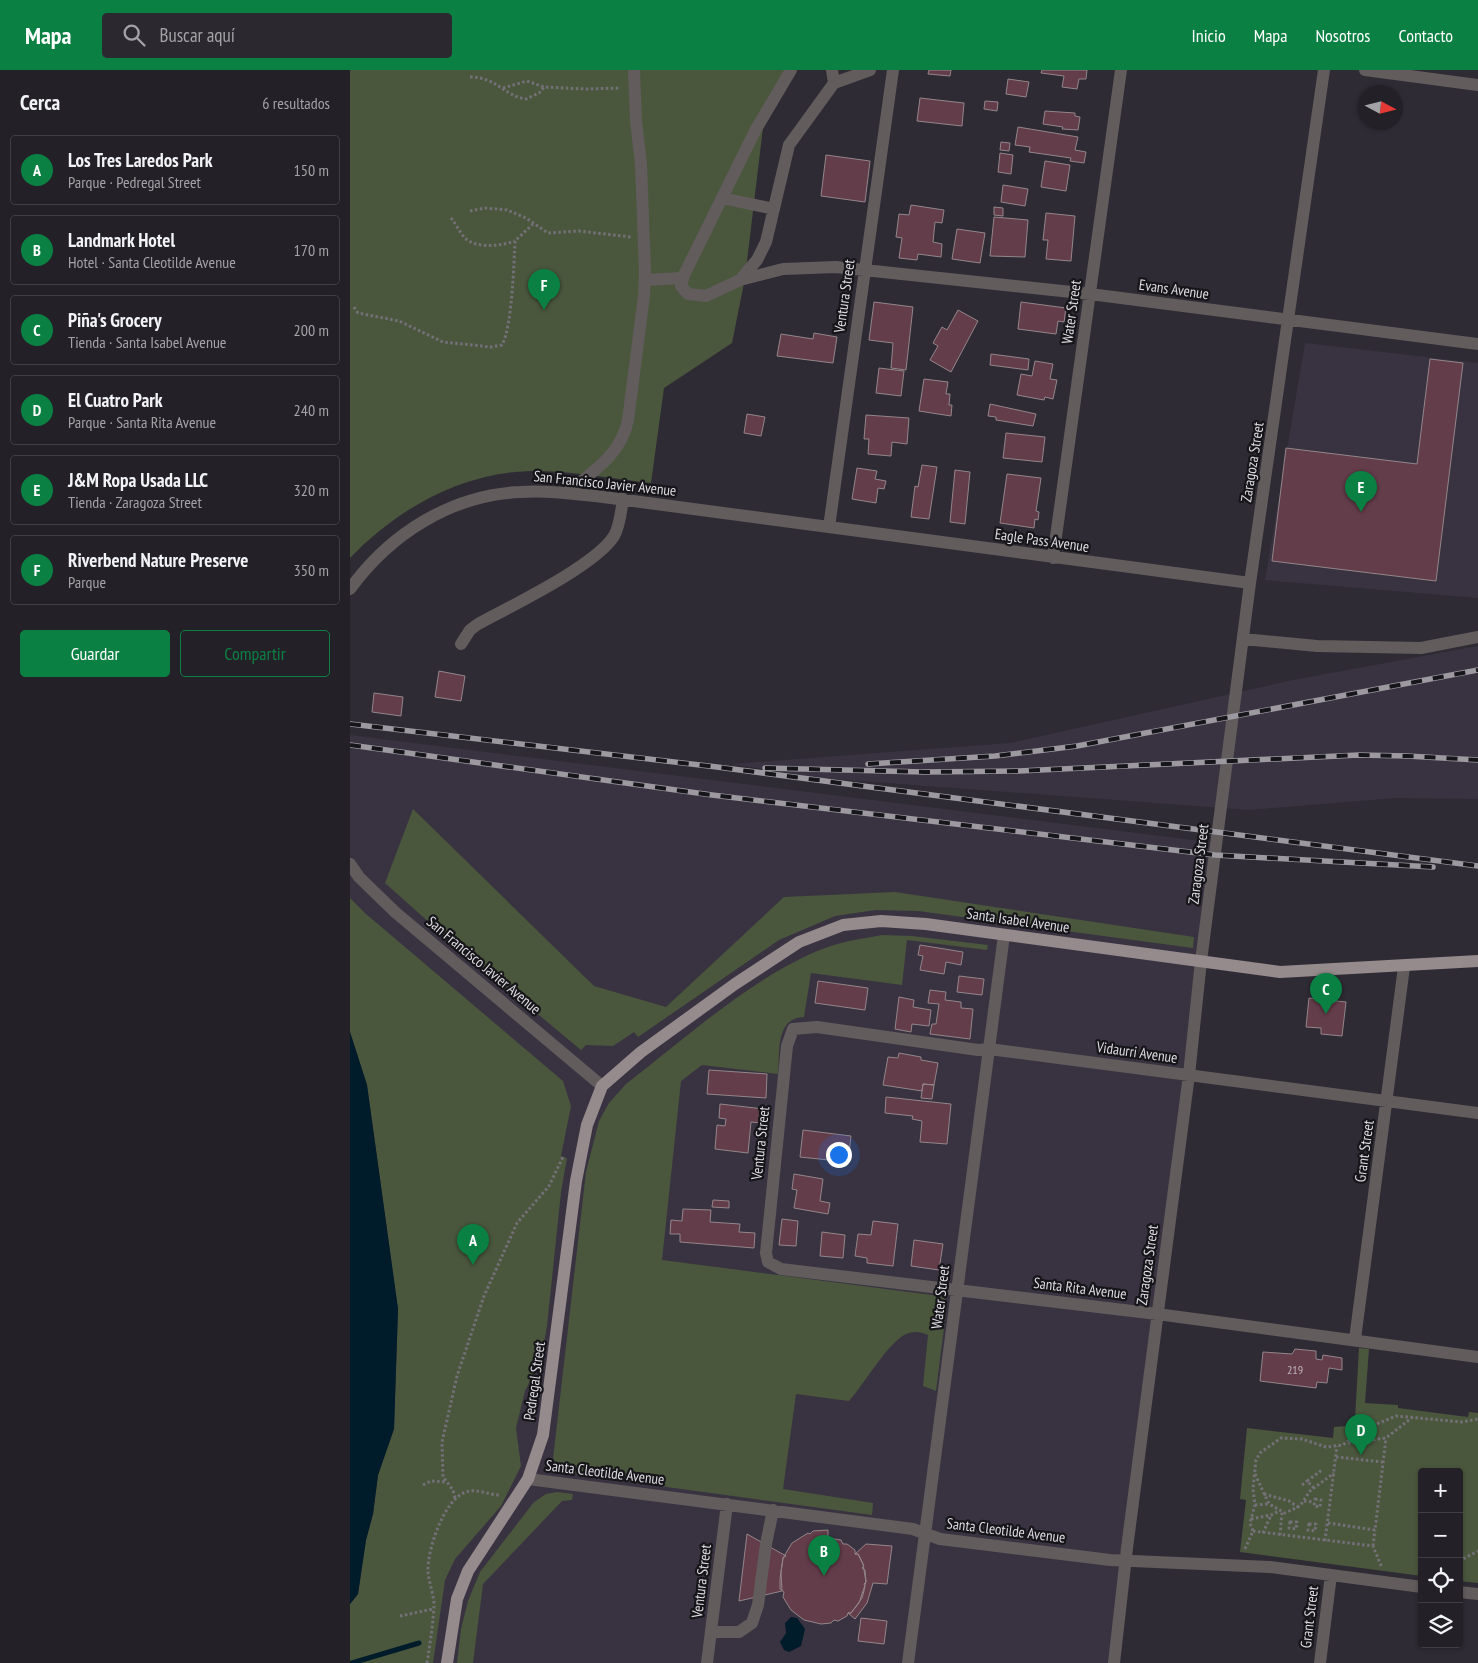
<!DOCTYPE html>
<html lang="es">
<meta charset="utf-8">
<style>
:root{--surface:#232027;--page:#2b282f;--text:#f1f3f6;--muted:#a3a3a7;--line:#403e44;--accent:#0b8043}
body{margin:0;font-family:"PT Sans Narrow",sans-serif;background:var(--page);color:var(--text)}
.controls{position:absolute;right:15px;bottom:15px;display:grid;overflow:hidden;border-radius:5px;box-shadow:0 1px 4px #0004}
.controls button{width:45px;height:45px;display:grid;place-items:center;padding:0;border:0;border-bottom:1px solid var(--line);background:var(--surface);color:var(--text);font:25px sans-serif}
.compass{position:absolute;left:1008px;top:15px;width:45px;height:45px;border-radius:50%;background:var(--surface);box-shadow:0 1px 4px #0004;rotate:97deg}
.you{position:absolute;left:488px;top:1084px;width:18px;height:18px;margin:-12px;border:4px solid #fff;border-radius:50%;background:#1a73e8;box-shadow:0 0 0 8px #1a73e833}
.badge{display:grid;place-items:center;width:32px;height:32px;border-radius:50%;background:var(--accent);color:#fff;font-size:16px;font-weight:700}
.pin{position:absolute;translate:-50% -41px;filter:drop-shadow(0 1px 2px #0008)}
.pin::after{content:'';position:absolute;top:26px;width:18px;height:15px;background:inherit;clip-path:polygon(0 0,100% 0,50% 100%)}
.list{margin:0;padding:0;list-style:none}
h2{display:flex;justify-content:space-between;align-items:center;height:65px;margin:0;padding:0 20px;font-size:21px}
h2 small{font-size:16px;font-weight:400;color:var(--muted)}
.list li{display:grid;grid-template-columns:32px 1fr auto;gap:15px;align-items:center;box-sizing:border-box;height:70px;margin:0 10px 10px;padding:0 10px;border:1px solid var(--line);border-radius:5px}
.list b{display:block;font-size:19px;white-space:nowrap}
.list p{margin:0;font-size:16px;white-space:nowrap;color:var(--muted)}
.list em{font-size:16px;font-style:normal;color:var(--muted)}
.actions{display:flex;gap:10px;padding:15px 20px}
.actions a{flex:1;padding:11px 0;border:1px solid var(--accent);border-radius:5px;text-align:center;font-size:18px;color:var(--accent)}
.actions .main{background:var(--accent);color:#fff}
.icon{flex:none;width:28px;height:28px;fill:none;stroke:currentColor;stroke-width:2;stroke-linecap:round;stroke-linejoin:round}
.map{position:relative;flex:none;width:1128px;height:1593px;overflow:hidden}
header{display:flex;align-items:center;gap:30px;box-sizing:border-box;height:70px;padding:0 25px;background:var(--accent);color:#fff}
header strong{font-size:24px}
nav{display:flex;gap:28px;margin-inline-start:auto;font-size:18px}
.search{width:350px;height:45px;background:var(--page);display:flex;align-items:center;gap:12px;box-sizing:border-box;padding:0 18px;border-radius:5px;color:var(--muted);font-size:19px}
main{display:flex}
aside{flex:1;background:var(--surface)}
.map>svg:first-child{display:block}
.built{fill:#393341}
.green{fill:#4a573d}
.water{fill:#001b2a}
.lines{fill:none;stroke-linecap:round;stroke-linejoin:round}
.stream{stroke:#001b2a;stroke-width:5}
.building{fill:#643d4a;stroke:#93868a}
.path{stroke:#747078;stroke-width:3;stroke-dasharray:2.5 2.5;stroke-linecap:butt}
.minor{stroke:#625c5d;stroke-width:12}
.major{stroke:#958a8c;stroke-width:12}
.rail-casing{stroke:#9c99a0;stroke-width:5.5}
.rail{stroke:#161519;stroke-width:4;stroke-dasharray:11;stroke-linecap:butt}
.labels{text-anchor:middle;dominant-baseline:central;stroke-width:4.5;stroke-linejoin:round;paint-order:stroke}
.number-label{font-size:12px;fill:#c0b4bc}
.street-label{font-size:15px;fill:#dedce2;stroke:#161519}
</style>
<header>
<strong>Mapa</strong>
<div class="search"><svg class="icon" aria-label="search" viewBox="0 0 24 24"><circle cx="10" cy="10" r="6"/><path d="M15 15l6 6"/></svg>Buscar aquí</div>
<nav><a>Inicio</a><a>Mapa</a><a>Nosotros</a><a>Contacto</a></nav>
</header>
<main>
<aside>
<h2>Cerca<small>6 resultados</small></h2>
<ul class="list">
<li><span class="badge">A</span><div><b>Los Tres Laredos Park</b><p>Parque · Pedregal Street</p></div><em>150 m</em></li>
<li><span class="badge">B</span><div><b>Landmark Hotel</b><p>Hotel · Santa Cleotilde Avenue</p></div><em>170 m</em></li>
<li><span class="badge">C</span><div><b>Piña's Grocery</b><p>Tienda · Santa Isabel Avenue</p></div><em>200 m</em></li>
<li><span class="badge">D</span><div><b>El Cuatro Park</b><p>Parque · Santa Rita Avenue</p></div><em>240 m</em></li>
<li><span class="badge">E</span><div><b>J&amp;M Ropa Usada LLC</b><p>Tienda · Zaragoza Street</p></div><em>320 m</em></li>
<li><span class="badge">F</span><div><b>Riverbend Nature Preserve</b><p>Parque</p></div><em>350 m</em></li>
</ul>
<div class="actions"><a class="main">Guardar</a><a>Compartir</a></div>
</aside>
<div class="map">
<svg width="1128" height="1593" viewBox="0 0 1128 1593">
<rect width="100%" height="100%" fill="#2f2b34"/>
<path class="built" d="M955,273L1128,293V528L915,510Z
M1128,576V729L1045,728L899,740L471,708L381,694L660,673L943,610Z
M0,665L867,773L764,1593H0V1534L3,1532L45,1331L48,1239L17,1015L0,962Z"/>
<path class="green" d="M0,0H439L414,49L395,208L382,273L314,318L301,413C265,409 228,402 192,401C118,399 50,436 0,488Z
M63,739L244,916L316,937L434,827L545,822L844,867L843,878L568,841L526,840L485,846L429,870L288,967L284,962L263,976L236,975L231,980L99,870L35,813Z
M0,828L16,844L213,1011L221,1036L211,1086L217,1088L211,1122L197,1256L191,1289L175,1321L166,1358L171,1396L151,1436L105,1489L95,1510L83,1593H0V1534L8,1524L16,1470L23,1444L28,1405L44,1359L48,1239L17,1015L0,962Z
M532,865L562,866L638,875L637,880L557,870L552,915L461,903L454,947C425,948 430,982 428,1004L352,995L331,1011L312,1190L590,1226L596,1229L597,1234L586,1321L573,1316L578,1265C571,1262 566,1261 559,1263C541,1267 513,1316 499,1331L446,1324L433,1419L523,1433L522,1445L214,1403L203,1389L236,1102L249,1051L259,1033L276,1014C336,968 412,898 484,875C500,870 516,868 532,865Z
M1009,1278L1019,1279L1015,1333L1048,1335V1338L1118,1347L1119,1342L1128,1343V1513L1109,1511V1402H1072V1506L890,1482L896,1430L890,1429L897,1358L983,1368L984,1357L997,1356L1005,1349Z
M207,1422L223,1424L222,1430L212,1431L133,1514L123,1593H107L111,1559L118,1531L130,1502L184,1432L196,1424Z"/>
<path class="water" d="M0,962L17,1015L48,1239L44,1359L28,1405L23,1444L16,1470L8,1524L0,1534Z
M441,1547L447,1548L455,1559L451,1576L439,1582L434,1580L430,1572L436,1563L435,1553Z"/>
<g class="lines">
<path class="stream" d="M2,1593L69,1573"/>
</g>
<path class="building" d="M579,0H601L600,6L578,4Z
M692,0H737L736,9H729L727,19L712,17L714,6L691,3Z
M658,9L679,12L676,27L656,24Z
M570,28L614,33L612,56L567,51Z
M635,31L648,32L647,41L634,39Z
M695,41L725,43V46L730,47L728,60L712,59L713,57L693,54Z
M668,57L728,67L725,80L736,82L734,93L720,91L721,88L679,82L680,77L665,75Z
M651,72L660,73L659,81L650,80Z
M650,83L663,85L661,104L648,102Z
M476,85L520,91L515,132L471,126Z
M695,91L720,95L716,121L691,117Z
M653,115L678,119L675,136L651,132Z
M561,135L594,140L592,153L585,152L583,172L592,174L591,187L568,184L567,190L549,188L552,168L546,167L549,144L559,145Z
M644,137L653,138V146L644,145Z
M696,143L725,146L721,191L696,189L698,170H693Z
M644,147L678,150L675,187L640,186Z
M607,159L635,163L630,193L602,189Z
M524,232L563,237L556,300L541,298L543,273L519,270Z
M671,232L716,238L714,252L708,251L706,264L668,259Z
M608,240L628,251L601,302L580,290L588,276L583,273L592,257L597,260Z
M464,263L487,267L483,293L427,286L431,264L463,269Z
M641,284L679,289L678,300L640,295Z
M1080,289L1113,293L1086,511L922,491L936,378L1067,394Z
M685,291L703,294L700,309L707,310L703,329L695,327L694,330L667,325L671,304L682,306Z
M529,298L554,301L551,326L526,323Z
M574,309L598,312L596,324H600L599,335H602L601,346L569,341Z
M640,334L686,344L683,356L646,350V347L638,346Z
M397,344L415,347L411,366L394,363Z
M516,345L559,348L557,374L542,372L541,386L518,384L519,369H514Z
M656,363L695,367L692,392L653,388Z
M572,395L587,397L579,449L561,447L565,416L568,417Z
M507,398L527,401L525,409L536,411L534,419L528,418L526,433L502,429Z
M605,400L620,402L615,454L600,452Z
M657,404L691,408L686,441L689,442L688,450L685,449L684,458L650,453Z
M89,601L115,606L111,631L85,627Z
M24,623L53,627L51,646L22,642Z
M570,875L613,882L611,895L596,892L594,904L570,900L573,886L568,885Z
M609,906L634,909L632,925L607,922Z
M468,911L518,918L515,940L465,933Z
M580,920L596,922L595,930L611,932V938L623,939L620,969L580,964L582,954H586L589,934L578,933Z
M549,927L564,930L563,937L581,940L579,956L562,954L561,962L545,959Z
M959,928L996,932L992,966L971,964V958L956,957Z
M549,983L571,987V990L588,993L584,1015L573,1014L572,1021L533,1015L538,987L548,988Z
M359,1000L417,1004L416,1028L357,1024Z
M573,1014L584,1015L582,1029L571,1028Z
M536,1027L601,1034L597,1074L570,1072L572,1051L562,1049L563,1046L535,1043Z
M370,1034L414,1039L413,1053L401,1052L398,1083L365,1079L367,1055L375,1056L376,1049L369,1048Z
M453,1060L501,1066L498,1092L450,1087Z
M444,1104L473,1109L470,1131L480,1133L478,1144L444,1138L447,1120L442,1119Z
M363,1130L379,1131V1138L362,1137Z
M333,1139L361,1140L360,1152L390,1154L389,1162L405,1163L404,1178L330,1172V1164H320L321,1150L332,1151Z
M432,1149L448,1151L446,1176L429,1175Z
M523,1151L548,1154L543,1196L517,1193V1188L505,1186L508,1164L521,1165Z
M472,1162L495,1165L493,1188L470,1186Z
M564,1170L593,1174L589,1200L561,1196Z
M945,1279L966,1281V1289L972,1290L973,1285L992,1288V1300L979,1298L977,1313L967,1312L966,1318L910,1311L913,1282L942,1284Z
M478,1460V1468L491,1470L493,1474H497L505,1480V1484H508L514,1496L512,1498L515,1500L516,1512L514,1514L515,1517L512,1528L501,1543H498L497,1546L488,1551L484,1550L481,1553L471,1554L454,1550L441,1540L433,1527L434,1522L430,1519V1509L433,1488L442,1473L458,1463L460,1464L463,1461Z
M397,1464L436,1486L433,1488L431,1502L432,1521L389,1531Z
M516,1474L542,1476L537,1514L523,1513L517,1533L505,1549L498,1543H501L509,1533L516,1512L513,1494L508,1484H505Z
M511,1548L537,1551L534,1574L508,1571Z"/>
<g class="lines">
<path class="path" d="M120,7C147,7 154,26 176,29L189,23L194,17L236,19L271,18
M153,18L177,11L194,17
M120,141L135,138L157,140L176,148L198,163L229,161L281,167
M101,148C106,154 110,163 115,168C126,179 152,176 165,171
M4,237L8,243L49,251L93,272L141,277L152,275C162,257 164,193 165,171L183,154
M998,1373L1036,1368L1064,1346
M986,1387L1033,1392
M905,1404L919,1434L935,1443L950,1436L960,1421L984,1403
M73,1415L81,1411L95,1412
M952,1415L957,1411
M964,1418L957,1411L972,1400
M914,1424L939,1431L948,1437
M105,1428L103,1420L93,1407L92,1372L107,1306L134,1226L167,1153L199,1116L213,1087
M965,1429L971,1430L970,1437L964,1436Z
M954,1431L964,1432
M905,1435L918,1434
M901,1449L921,1445L929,1441
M940,1452H947L946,1459L939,1458Z
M978,1453L1025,1460L1036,1368
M959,1454H966L965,1461L958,1460Z
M903,1461L1023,1476L1032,1498
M913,1463L921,1445
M930,1465L932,1442
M975,1471L987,1376
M1023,1476L1025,1460
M895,1479L903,1461L900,1453L905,1435L903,1419L906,1390L910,1383L931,1368L952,1369L976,1377L993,1375L1010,1361L1046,1346L1112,1352L1128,1349
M1109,1491L1128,1481
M50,1546L83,1539
M77,1593C80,1574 83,1555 84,1536C84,1525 79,1513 78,1502C77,1480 94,1429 116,1422C126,1418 139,1425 150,1425"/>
<path class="minor" d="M441,0L406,59L334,205L331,216L338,224L356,226L390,210L407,190L416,172L439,75L484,13L520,0
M482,0L484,13
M1015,0L1128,15
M372,128L424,139
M295,210L333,208
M390,210L433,199L486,197L740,224L1128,274
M217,423C243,401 271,385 278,350L294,226L295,202L291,94L286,51L284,0
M479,457L543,0
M703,488L771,0
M0,519C40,464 101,425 170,422C198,420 225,424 253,427L900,513
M893,569L967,576L1071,578L1128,567
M111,574L120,560L128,554C161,536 245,496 264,466C270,456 271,441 273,429
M0,794L9,807L45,842L252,1016
M1128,1043L639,979L628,980L467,957L443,959L437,976L416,1183L418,1192L431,1199L807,1244L1128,1287
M1005,1269L1054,897
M178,1409L563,1459L590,1469L760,1490L920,1497L1072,1517
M1109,1522L1128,1524
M361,1562H389L402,1553L408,1535L416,1474L423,1440
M357,1593L377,1434
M558,1593L654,865
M764,1593L777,1478L839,1005L851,891L900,513L974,0
M970,1593L981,1505"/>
<path class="major" d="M97,1593L107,1529L118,1501L178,1409L193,1365L226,1111L237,1055L252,1016L291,982L385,914L449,872L493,855L531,851L576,854L930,902L1128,891"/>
<defs>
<path id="rail" d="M0,654L367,697L1128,796
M0,675L362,725L865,785L1083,797
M518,694L645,686L727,676L1128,600
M415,698L574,702L669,701L1009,685L1057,686L1128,690"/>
</defs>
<use href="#rail" class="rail-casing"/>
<use href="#rail" class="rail"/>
</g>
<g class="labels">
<g class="number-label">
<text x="945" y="1299">219</text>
</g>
<g class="street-label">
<text transform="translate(824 219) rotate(8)">Evans Avenue</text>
<text transform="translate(494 226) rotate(-82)">Ventura Street</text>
<text transform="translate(721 242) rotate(-82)">Water Street</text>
<text transform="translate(902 392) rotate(-81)">Zaragoza Street</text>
<text transform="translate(255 413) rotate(6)">San Francisco Javier Avenue</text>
<text transform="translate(692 470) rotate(8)">Eagle Pass Avenue</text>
<text transform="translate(848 794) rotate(-83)">Zaragoza Street</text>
<text transform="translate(668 850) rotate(8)">Santa Isabel Avenue</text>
<text transform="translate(134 895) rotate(40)">San Francisco Javier Avenue</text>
<text transform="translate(787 982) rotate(8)">Vidaurri Avenue</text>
<text transform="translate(410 1073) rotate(-84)">Ventura Street</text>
<text transform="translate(1014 1081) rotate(-82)">Grant Street</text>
<text transform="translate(797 1195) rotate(-82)">Zaragoza Street</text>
<text transform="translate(730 1218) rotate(7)">Santa Rita Avenue</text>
<text transform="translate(590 1227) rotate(-83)">Water Street</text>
<text transform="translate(184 1311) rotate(-82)">Pedregal Street</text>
<text transform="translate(255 1402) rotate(7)">Santa Cleotilde Avenue</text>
<text transform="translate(656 1460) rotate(7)">Santa Cleotilde Avenue</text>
<text transform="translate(351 1511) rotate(-83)">Ventura Street</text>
<text transform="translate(959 1547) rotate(-83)">Grant Street</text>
</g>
</g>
</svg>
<div class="controls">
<button>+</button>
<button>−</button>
<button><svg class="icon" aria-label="locate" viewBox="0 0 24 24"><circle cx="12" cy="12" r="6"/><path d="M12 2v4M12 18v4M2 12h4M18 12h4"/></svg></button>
<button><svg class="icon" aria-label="layers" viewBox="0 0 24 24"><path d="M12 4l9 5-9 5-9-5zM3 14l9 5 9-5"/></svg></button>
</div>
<svg class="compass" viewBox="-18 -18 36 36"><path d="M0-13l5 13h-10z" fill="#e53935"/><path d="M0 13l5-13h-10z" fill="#a3a3a7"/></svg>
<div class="you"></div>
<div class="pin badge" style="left:123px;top:1195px">A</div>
<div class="pin badge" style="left:474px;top:1506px">B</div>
<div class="pin badge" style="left:976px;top:944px">C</div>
<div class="pin badge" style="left:1011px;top:1385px">D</div>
<div class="pin badge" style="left:1011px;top:442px">E</div>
<div class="pin badge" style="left:194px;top:240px">F</div>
</div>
</main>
